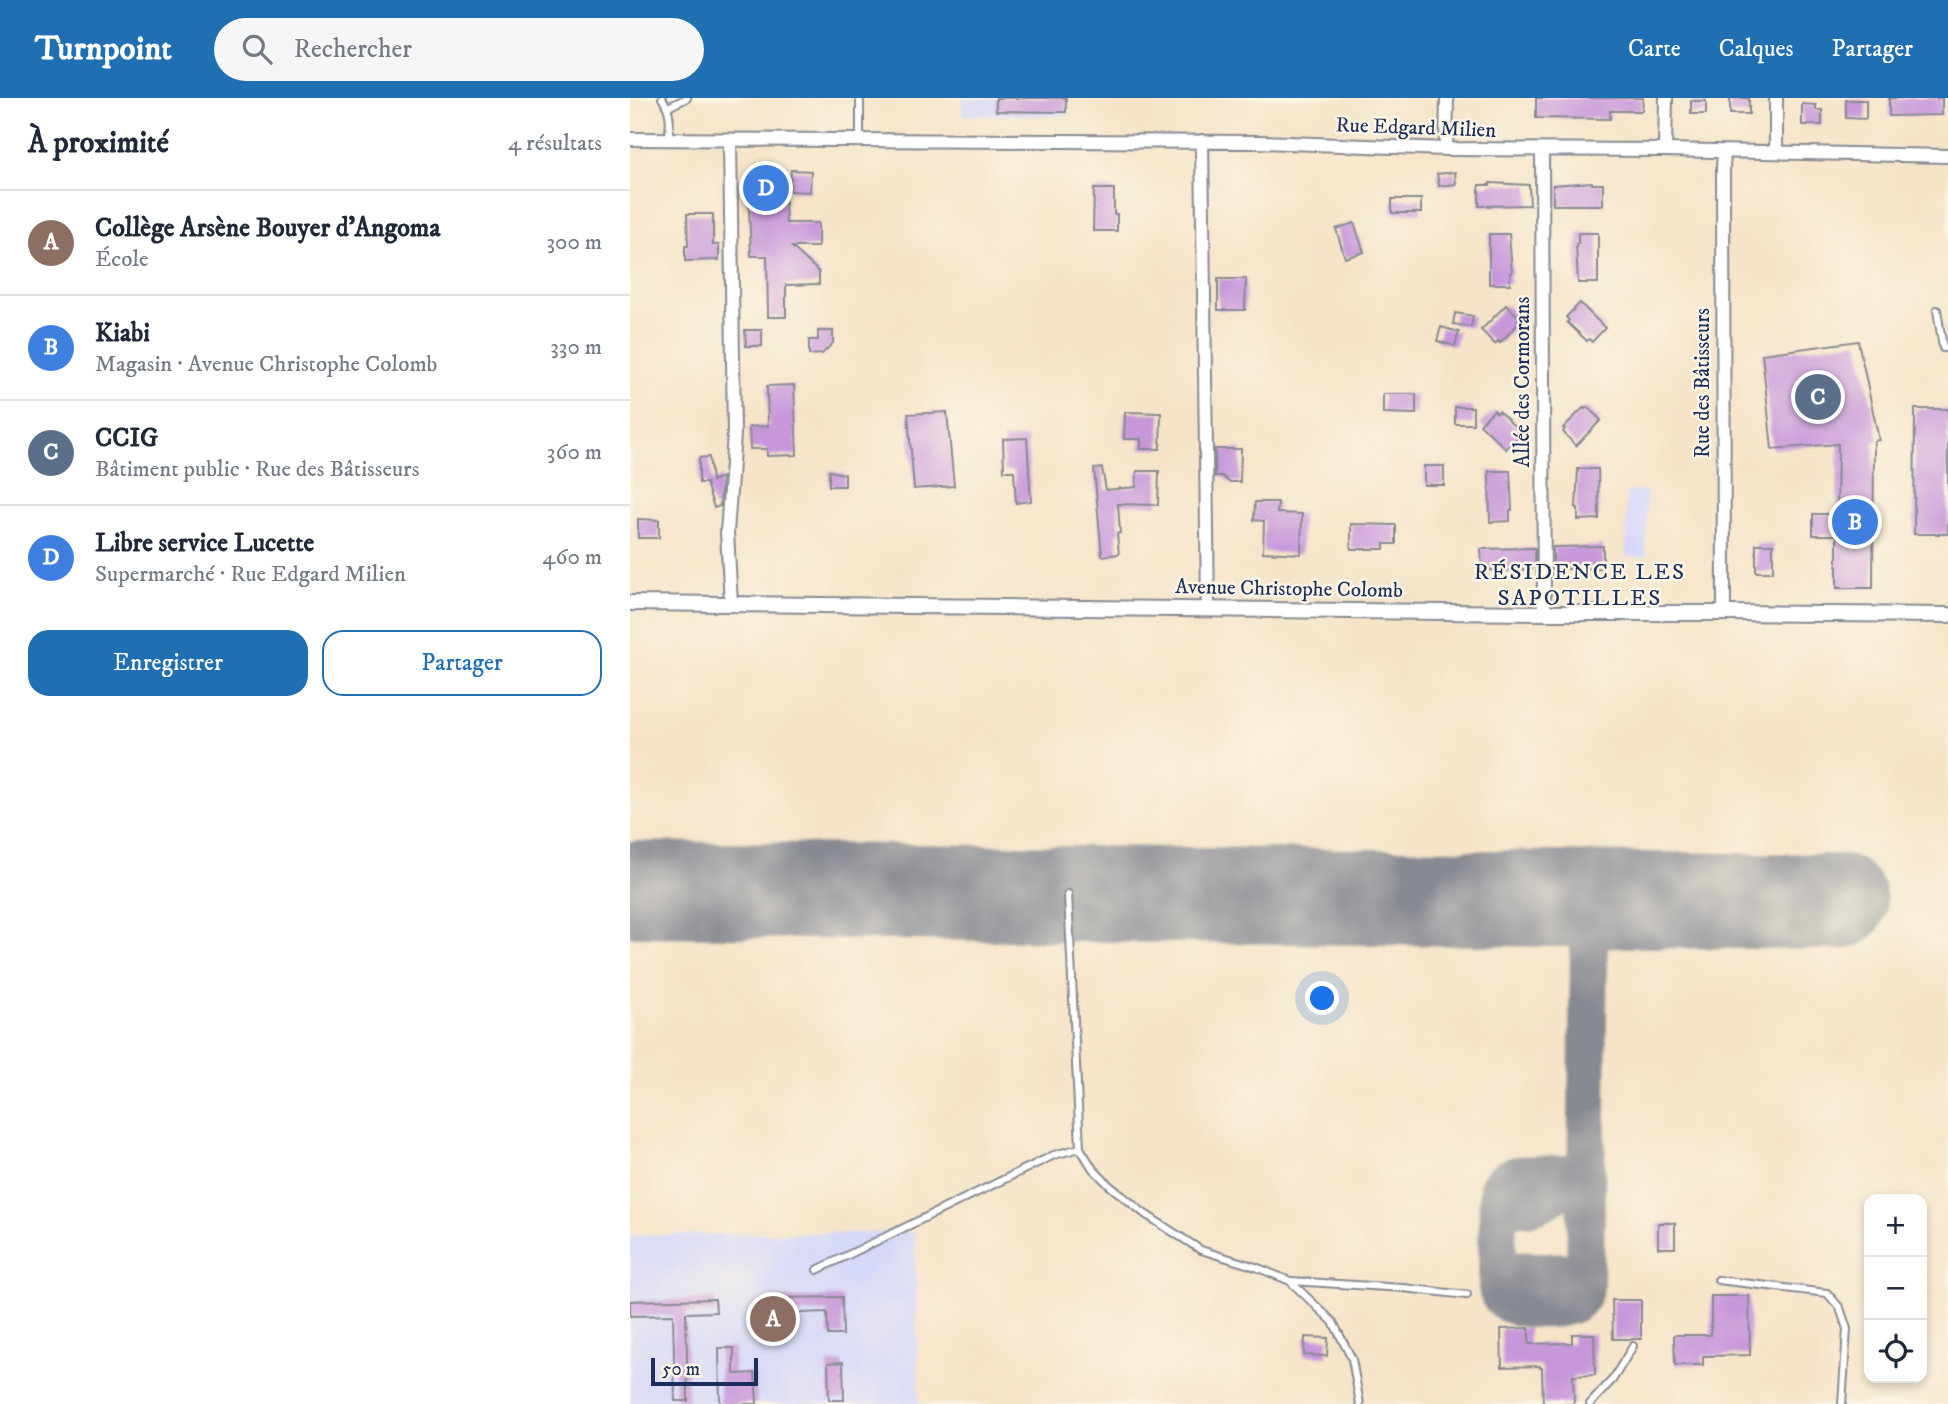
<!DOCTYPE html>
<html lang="fr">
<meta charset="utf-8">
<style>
:root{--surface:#fff;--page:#f6f6f7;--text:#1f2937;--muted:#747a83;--line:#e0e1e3;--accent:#1f6fb2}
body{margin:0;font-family:"IM FELL DW Pica",serif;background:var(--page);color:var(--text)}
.controls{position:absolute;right:21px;bottom:21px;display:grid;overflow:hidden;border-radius:14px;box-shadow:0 4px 10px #0003}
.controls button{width:63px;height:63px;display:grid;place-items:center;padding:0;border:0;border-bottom:2px solid var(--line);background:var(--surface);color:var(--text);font:35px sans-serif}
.scale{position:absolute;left:21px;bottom:18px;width:107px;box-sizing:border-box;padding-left:7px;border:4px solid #1b2f5e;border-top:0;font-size:19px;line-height:24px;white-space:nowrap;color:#1b2f5e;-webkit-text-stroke:5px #fcf5e5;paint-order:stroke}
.you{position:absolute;left:693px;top:901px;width:24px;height:24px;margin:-18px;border:5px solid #fff;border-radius:50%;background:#1a73e8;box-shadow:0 0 0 10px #1a73e833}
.badge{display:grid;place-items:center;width:46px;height:46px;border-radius:50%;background:var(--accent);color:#fff;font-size:23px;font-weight:700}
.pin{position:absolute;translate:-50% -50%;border:4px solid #fff;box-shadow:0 2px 7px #0006}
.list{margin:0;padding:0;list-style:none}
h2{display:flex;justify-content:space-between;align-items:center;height:91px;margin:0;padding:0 28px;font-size:30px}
h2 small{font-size:23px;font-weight:400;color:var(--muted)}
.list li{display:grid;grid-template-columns:46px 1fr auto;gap:21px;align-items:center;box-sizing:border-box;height:105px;padding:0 28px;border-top:2px solid var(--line)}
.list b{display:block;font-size:26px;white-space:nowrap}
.list p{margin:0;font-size:23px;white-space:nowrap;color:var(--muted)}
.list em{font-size:23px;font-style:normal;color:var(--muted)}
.actions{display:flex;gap:14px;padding:21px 28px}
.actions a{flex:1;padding:16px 0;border:2px solid var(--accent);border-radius:21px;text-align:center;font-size:24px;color:var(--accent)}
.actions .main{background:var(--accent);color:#fff}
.icon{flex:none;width:38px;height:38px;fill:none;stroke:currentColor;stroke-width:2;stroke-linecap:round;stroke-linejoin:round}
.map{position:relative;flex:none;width:1318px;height:1306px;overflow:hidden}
header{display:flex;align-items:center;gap:42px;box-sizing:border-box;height:98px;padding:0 35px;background:var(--accent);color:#fff}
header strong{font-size:33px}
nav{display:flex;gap:38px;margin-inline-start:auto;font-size:24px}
.search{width:490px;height:63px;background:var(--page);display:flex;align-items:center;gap:18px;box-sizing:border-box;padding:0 24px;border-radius:38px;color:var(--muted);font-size:26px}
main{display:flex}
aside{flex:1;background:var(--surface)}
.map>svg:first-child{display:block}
.built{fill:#d5d8f9}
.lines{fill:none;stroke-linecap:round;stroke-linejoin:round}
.taxiway{stroke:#888a93;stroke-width:38}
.runway{stroke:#888a93;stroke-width:96}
.building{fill:#c797da}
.service-casing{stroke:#888a93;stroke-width:10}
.minor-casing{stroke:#888a93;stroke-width:16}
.tertiary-casing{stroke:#888a93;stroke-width:18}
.service{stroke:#fff;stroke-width:6}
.minor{stroke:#fff;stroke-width:12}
.tertiary{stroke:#fff;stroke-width:14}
.labels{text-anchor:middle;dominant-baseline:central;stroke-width:5;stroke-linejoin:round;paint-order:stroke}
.street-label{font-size:21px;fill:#1b2f5e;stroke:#fcf5e5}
.neighbourhood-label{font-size:23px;letter-spacing:2px;fill:#1b2f5e;stroke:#fcf5e5}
</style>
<header>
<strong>Turnpoint</strong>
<div class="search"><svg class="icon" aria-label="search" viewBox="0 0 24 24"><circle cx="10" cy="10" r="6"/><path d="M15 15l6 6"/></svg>Rechercher</div>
<nav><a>Carte</a><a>Calques</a><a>Partager</a></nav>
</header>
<main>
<aside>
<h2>À proximité<small>4 résultats</small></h2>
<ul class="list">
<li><span class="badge" style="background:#8d6e63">A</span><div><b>Collège Arsène Bouyer d'Angoma</b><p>École</p></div><em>300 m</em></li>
<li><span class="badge" style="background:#3f7fe0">B</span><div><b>Kiabi</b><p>Magasin · Avenue Christophe Colomb</p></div><em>330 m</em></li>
<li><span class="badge" style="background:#5c6f8a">C</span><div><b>CCIG</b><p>Bâtiment public · Rue des Bâtisseurs</p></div><em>360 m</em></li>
<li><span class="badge" style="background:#3f7fe0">D</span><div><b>Libre service Lucette</b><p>Supermarché · Rue Edgard Milien</p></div><em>460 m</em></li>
</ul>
<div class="actions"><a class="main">Enregistrer</a><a>Partager</a></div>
</aside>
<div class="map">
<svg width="1318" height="1306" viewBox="0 0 1318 1306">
<rect width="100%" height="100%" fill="#fcf5e5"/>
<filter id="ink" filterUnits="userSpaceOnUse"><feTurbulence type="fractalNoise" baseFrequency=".0143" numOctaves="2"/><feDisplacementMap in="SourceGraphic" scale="14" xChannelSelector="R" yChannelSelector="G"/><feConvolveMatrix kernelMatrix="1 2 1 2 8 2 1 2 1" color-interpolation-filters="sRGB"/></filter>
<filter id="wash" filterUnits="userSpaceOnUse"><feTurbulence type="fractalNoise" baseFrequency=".00686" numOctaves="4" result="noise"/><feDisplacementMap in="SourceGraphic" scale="28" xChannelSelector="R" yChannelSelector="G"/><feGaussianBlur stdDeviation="1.57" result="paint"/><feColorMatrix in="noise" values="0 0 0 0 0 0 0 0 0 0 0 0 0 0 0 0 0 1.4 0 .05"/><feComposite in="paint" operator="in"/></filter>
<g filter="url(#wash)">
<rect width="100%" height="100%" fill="#f5e4c8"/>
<path class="built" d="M332,0H438L439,18L332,17Z
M996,393H1017L1016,459H996Z
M285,1134L289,1306H0V1137Z"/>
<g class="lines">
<path class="taxiway" d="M918,801C941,810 949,817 959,839
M1146,803C1159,810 1226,851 1209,804
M868,1097C892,1125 920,1098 945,1085
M954,1166L951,1170L943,1174L876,1172L867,1177C867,1185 866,1192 870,1199C879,1214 929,1214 943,1206C950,1203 953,1196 955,1189L959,839C967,810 983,807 1010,802
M867,1177L868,1090C877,1067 922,1081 942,1075C947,1073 952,1069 956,1066"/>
<path class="runway" d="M0,791L1209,804"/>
</g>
<g id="blocks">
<path class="building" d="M366,0H436V14L366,13Z
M906,0H1013L1012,13H980V21L906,20Z
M1100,0H1119V16H1100Z
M1259,0H1312V17L1259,18Z
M1216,2H1236V21L1216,20Z
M1061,3H1076V16H1061Z
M1172,6L1186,7V12H1192V27H1172Z
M161,72L181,73L180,94L160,93Z
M825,74L826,86L809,88L807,76Z
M154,83L156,125H188V149H162L189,174V186L156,187V219H138L137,158H121L118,84Z
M962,84V86H973V107H923V87Z
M860,85L899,87L900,107L849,108V87H860Z
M464,91H484V116H487V133H463Z
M762,101H791V115H762Z
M57,116H83V147H89V162L55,163V148H58Z
M724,125L734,154L715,160L706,131Z
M948,135H968V185H948L946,146H948Z
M859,136H879L882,175H880V186H859Z
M588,181H616L615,212H588Z
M950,205L975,230L962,244L959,241L957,243L937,224L939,222L936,219Z
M876,207L890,220L887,223L889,225L870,245L868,243L865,246L851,232Z
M825,215L843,218L841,229L823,226Z
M811,229L829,234L825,248L807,243Z
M115,232H132V248H116Z
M188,233H203V245L192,256L179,257V242H188Z
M1228,243L1249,342L1244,343L1243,490H1207V437H1183V416H1207L1208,346L1142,351L1132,256Z
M164,287L167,357L137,358V351H120L119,329L138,328L137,288Z
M753,296H786V316L753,315Z
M825,309H843V326H825Z
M957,309L971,322L946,348L933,334L935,331L933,330L953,310L955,311Z
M1285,311H1318V436H1284Z
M864,312L867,315L869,313L888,332L886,334L889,337L876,351L850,326Z
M317,314L324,388L284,391L278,316Z
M495,314L531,315L530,351H511V341H494Z
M397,340L401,403L386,405L384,373H374L373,341Z
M585,351H611L610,384H599L592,378H585Z
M79,359L82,383L92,379L90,408L84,410L76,385H69V360Z
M794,368H814V387H794Z
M472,370L476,392L506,389L507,373H529L528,407L488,406L490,435L487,436L489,456L472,458L464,371Z
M948,371H968L969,421L948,422V410H946Z
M199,373L215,376V388H199Z
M859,373H880L882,412H880V423L860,424Z
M625,404H648L647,415L672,416L671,456L633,454L634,423L624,422Z
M8,421L29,422V440H8Z
M721,426L766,427V446H754V451H721Z
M1126,446H1143V474H1126Z
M973,448V470L934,471V469H923V449Z
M905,450V469H902V471L869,473L852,471L851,451Z
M1028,1125H1045V1150H1028Z
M1081,1198H1119L1120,1257L1073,1258V1267H1045L1044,1237H1081Z
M212,1199L213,1237H198L197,1214L143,1216L142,1200Z
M85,1201L86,1214L56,1215L58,1303H45L43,1217L0,1218V1203Z
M982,1202H1011V1241H983Z
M899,1230V1246L942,1245V1236H964L965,1277L943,1278L944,1306H913L912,1270H910V1268L872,1269L871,1231Z
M675,1239L698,1240L697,1258L674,1257Z
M89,1250H104V1276L125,1275L127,1306H90Z
M213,1264L214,1302H199L198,1265Z"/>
</g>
</g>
<g filter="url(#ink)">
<use href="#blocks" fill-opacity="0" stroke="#888a93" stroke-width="2"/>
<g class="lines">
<defs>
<path id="service" d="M32,0C41,13 41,26 38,41
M38,9L57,0
M230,42V0
M1307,212L1313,250H1318
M438,796L450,1050L463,1071L480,1088L515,1116L571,1152L626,1169L660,1183L703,1224L722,1261L730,1306
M187,1172L424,1057L450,1050
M1088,1182L1197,1195L1210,1210L1217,1231L1212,1306
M661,1183L773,1190L837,1197
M960,1306L983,1281L1003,1248"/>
<path id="minor" d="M0,41L629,44L816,51L1035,52L1318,58
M100,42L104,336L97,435L101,506
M572,43L578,511
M816,51L817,0
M912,52L914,515
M1035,52L1036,0
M1146,54V0
M1094,515L1093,69L1094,55"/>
<path id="tertiary" d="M0,505L914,515H1094L1318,517"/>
</defs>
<use href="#service" class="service-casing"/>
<use href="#minor" class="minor-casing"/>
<use href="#tertiary" class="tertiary-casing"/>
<use href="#service" class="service"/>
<use href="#minor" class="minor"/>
<use href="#tertiary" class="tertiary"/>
</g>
</g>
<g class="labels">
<g class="street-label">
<text transform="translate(786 30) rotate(2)">Rue Edgard Milien</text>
<text transform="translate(893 284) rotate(-90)">Allée des Cormorans</text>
<text transform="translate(1073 285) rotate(-90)">Rue des Bâtisseurs</text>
<text transform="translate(659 491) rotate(1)">Avenue Christophe Colomb</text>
</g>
<g class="neighbourhood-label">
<text x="950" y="474">RÉSIDENCE LES<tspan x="950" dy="26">SAPOTILLES</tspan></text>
</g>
</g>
</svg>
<div class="controls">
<button>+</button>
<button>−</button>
<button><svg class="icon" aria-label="locate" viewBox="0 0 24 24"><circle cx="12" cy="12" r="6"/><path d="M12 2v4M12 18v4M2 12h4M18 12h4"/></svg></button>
</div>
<div class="scale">50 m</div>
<div class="you"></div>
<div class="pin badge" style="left:143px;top:1221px;background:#8d6e63">A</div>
<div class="pin badge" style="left:1225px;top:424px;background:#3f7fe0">B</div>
<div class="pin badge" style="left:1188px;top:299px;background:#5c6f8a">C</div>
<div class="pin badge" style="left:136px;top:90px;background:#3f7fe0">D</div>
</div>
</main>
